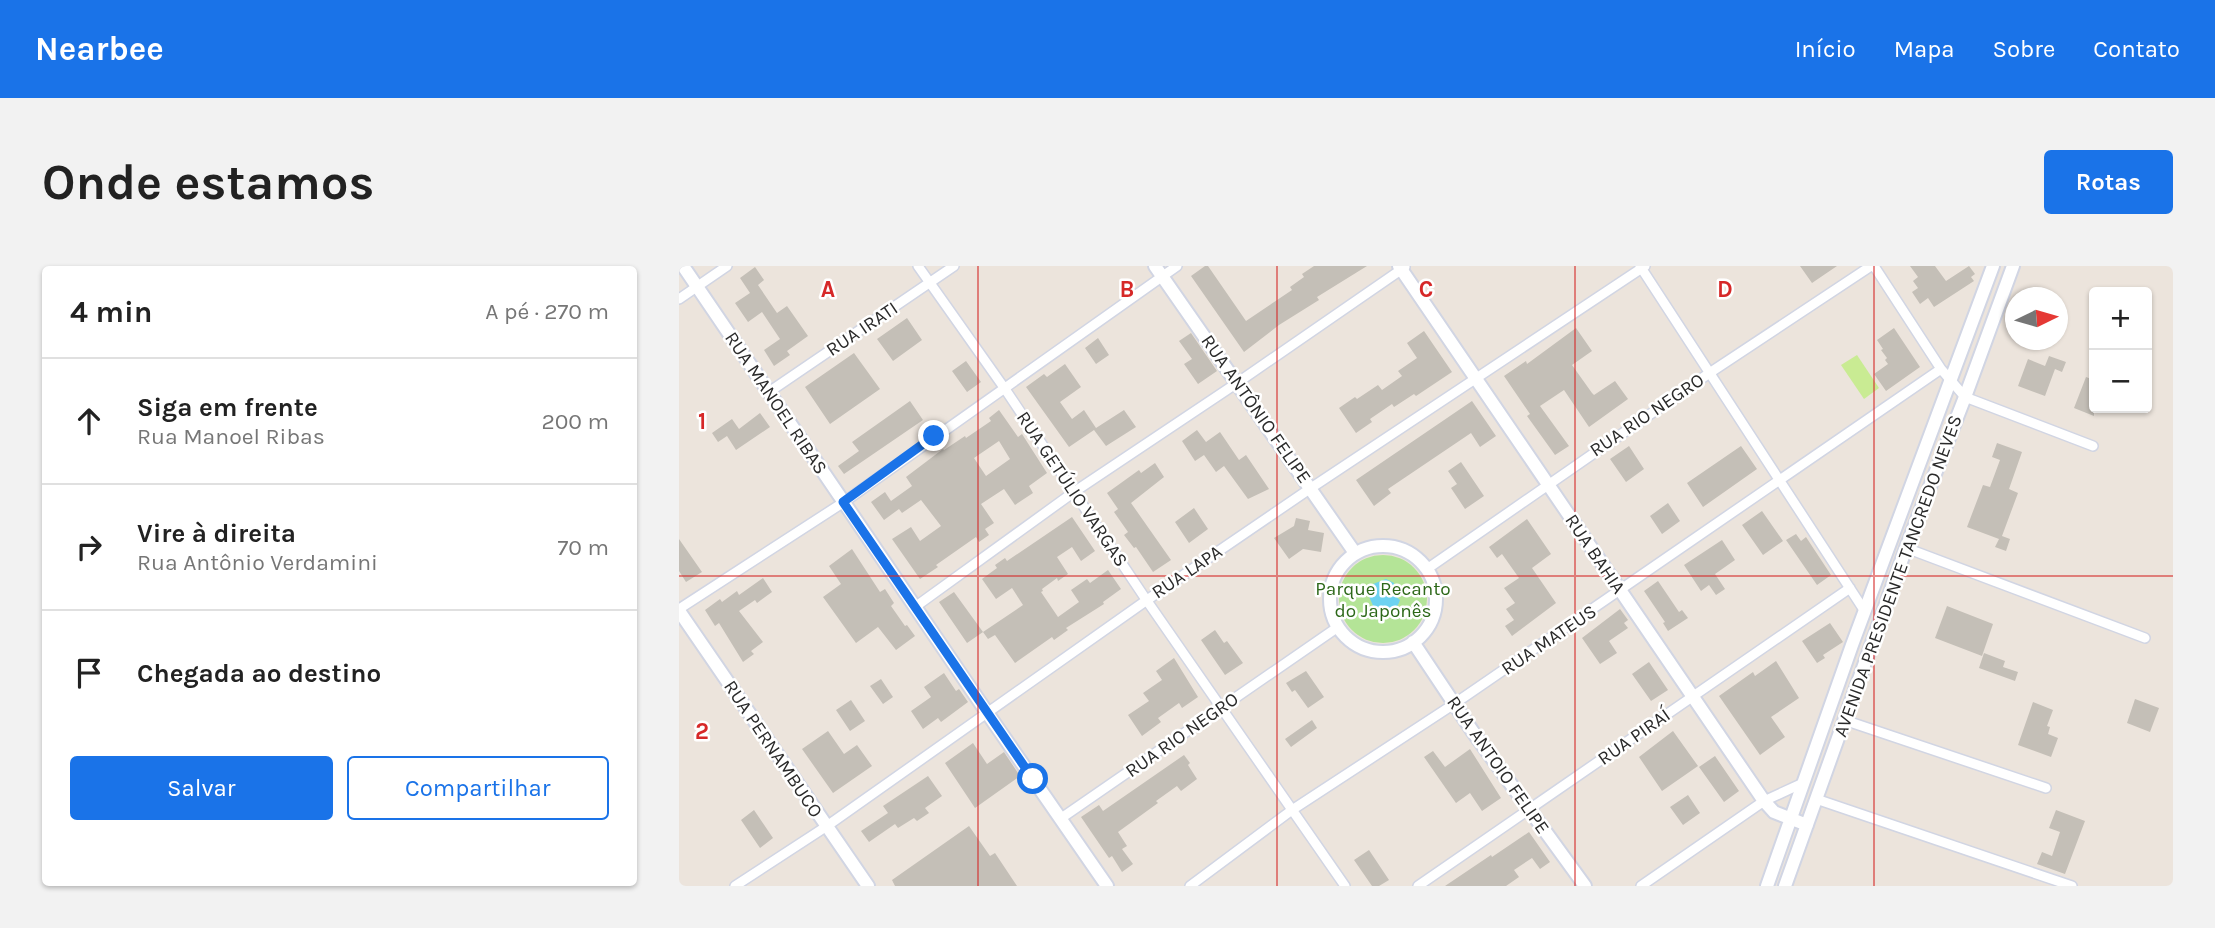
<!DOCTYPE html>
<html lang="pt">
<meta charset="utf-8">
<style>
:root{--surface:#fff;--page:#f2f2f2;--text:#222;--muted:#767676;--line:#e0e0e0;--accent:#1a73e8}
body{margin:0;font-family:Karla,sans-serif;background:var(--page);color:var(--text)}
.controls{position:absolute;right:21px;top:21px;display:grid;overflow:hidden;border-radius:7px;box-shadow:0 2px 5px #0004}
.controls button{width:63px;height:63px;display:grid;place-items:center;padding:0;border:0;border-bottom:2px solid var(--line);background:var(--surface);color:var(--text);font:35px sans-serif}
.compass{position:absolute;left:1326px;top:21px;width:63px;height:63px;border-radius:50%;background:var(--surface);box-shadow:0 2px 5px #0004;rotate:85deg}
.stop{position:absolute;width:21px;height:21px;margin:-16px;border:5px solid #1a73e8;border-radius:50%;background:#fff}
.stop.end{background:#1a73e8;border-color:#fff;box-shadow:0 2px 7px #0008}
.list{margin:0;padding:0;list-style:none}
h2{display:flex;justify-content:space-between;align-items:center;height:91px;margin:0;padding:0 28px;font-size:30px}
h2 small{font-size:23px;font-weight:400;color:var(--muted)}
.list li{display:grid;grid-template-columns:46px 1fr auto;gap:21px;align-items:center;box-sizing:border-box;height:126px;padding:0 28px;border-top:2px solid var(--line)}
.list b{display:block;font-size:26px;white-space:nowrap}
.list p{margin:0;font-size:23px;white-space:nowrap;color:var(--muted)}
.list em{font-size:23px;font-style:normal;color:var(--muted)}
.actions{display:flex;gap:14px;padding:21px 28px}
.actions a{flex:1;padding:16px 0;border:2px solid var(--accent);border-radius:7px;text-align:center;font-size:24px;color:var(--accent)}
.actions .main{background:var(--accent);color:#fff}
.icon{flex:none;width:38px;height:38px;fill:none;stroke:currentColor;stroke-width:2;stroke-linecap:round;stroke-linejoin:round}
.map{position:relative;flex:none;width:1494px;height:620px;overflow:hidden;border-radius:7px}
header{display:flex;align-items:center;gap:42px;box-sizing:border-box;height:98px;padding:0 35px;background:var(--accent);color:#fff}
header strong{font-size:33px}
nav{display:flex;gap:38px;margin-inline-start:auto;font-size:24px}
.intro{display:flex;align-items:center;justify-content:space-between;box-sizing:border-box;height:168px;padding:0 42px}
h1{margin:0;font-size:49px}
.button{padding:18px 32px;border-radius:7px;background:var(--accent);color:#fff;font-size:24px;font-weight:700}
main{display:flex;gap:42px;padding:0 42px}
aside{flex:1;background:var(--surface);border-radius:7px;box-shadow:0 2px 5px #0004}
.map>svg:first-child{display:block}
.green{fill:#b4e497}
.pitch{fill:#c9eb93}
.water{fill:#6dd2f0}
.building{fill:#c4bfb7;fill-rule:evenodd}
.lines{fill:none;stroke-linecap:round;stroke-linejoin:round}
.street-casing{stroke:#d1d5e3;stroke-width:12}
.secondary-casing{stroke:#d1d5e3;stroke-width:16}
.street{stroke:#fff;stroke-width:9}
.secondary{stroke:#fff;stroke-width:12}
.route{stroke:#1a73e8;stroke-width:9}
.grid{fill:none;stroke:#d62828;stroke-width:2;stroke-opacity:0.55}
.labels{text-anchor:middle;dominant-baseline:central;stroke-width:5;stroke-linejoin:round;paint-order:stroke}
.street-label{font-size:19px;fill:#2a2a2a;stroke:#fff}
.park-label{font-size:19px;fill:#2d6819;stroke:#fff}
.grid-label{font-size:23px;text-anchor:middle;font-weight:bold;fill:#d62828;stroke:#fff;stroke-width:5;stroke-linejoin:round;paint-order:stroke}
</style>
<header>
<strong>Nearbee</strong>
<nav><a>Início</a><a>Mapa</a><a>Sobre</a><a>Contato</a></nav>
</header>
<div class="intro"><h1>Onde estamos</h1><a class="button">Rotas</a></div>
<main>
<aside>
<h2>4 min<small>A pé · 270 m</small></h2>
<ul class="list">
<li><svg class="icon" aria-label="ahead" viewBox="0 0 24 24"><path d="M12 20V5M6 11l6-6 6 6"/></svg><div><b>Siga em frente</b><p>Rua Manoel Ribas</p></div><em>200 m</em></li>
<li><svg class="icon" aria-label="right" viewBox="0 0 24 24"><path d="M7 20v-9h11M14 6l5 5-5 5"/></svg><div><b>Vire à direita</b><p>Rua Antônio Verdamini</p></div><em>70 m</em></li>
<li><svg class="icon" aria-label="arrive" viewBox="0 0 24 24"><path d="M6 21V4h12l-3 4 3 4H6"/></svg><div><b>Chegada ao destino</b></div></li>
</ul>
<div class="actions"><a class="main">Salvar</a><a>Compartilhar</a></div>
</aside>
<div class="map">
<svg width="1494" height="620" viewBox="0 0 1494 620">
<rect width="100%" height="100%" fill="#ece4dc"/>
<path class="green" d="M660 333a44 44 0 1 1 88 0a44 44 0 1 1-88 0Z"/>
<path class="pitch" d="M1178,89L1200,122L1185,133L1162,99Z"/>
<path class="water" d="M707,313L715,317L714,328L721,334C718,344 710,349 700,352L699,345L695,342L689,328L694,318Z"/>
<path class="building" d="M526,0H529L567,55L613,24L611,21L625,11L623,8L635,0H688L638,31L640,34L600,59L565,86L512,10Z
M1121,0H1158L1133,17Z
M1231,0H1256L1267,15L1290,0L1296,8L1292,11L1295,15L1255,41L1249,32L1241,38L1233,26L1239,22L1234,15L1239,11Z
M76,1L85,14L79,19L98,47L108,40L129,70L108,85L111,89L95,100L85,84L101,73L83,46L69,56L56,37L71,27L61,12Z
M228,52L243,74L214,95L198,73Z
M897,62L913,85L893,99L913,127L915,129L936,115L949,133L910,161L885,124L861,140L890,180L876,189L848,150L851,148L825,110L847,95L848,98Z
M1215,62L1241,101L1207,125L1195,108L1209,98L1206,94L1208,92L1202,84L1204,83L1198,74Z
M745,65L773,106L737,130L735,128L715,141L713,138L691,153L693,156L677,167L660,142L676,131L678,133L699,119L703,124L723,110L719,105L738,92L728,77Z
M512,67L538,105L519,118L505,98L513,93L500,75Z
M419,72L430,89L417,98L406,82Z
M175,87L201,123L151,158L126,121Z
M1370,90L1387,96L1383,106L1376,103L1366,130L1339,120L1349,93L1366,100Z
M287,95L302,116L288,126L273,105Z
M386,98L402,121L381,136L393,153L405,144L417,162L445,144L457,161L427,180L415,164L390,181L347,121L365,108L368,111Z
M1407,111L1415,114V150L1395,142Z
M231,135L244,154L165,208L159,200L180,185L173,176Z
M793,135L817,170L801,181L792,167L709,223L712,227L695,240L677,214Z
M320,144L339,171L343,168L368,207L350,220L354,227L336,239L325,223L302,238L315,257L306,263L310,269L300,276L297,271L257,299L259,301L241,313L213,273L232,261L241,275L262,260L242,234L223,247L220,243L205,254L192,236L206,226L212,235L233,220L227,211L264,183L265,184L286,170L287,172L312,155L310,152ZM320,175L331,193L307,210L295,192Z
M81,147L91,161L57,184L48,170L39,176L33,167L53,153L60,163Z
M518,164L527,176L541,166L560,194L567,189L590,223L569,233L545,200L537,206L525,189L516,195L503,175Z
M1318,177L1343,186L1330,223L1339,227L1323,270L1331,273L1327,285L1316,281L1320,273L1288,261L1304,219L1311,221L1321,194L1313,191Z
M950,180L965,203L947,216L931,193Z
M1062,180L1078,203L1024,241L1008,217Z
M782,196L805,230L786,243L772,222L778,218L769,205Z
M476,197L485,211L452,237L492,294L474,306L457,281L455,282L445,269L449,266L435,246L439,243L428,227L460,204L462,207Z
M989,237L1001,255L983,268L971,250Z
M515,242L529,263L510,277L496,256Z
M1083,245L1104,275L1084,289L1063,259Z
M393,251L416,285L402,295L393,281L378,291L389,308L379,315L378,312L363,323L364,325L362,326L379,351L400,336L392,324L408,313L411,317L429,304L442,323L424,336L425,338L387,362L389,364L375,374L373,371L336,397L316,369L309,373L304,366L344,339L333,322L317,333L303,313L318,302L316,299L326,292L328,295Z
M617,252L631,255L629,264L645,267L642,286L624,283L610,293L595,272L615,260Z
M848,253L872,288L853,302L877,337L833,370L826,360L835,354L827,343L836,337L825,322L840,312L823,288L818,292L810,281Z
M1117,268L1122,275L1127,271L1152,309L1138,319L1107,274Z
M0,273L23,306L7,316L0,305Z
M1043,274L1056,294L1036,308L1046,323L1037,329L1030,319L1022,325L1005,299Z
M173,283L201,326L206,323L215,337L212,340L226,360L228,359L236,370L217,384L199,361L177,377L144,331L162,318L150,300Z
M84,312L93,326L78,337L76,334L60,345L84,376L72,385L75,388L64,396L40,357L36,360L26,344L41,333L43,336L58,325L60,329Z
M979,315L1000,346L1003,344L1009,352L989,365L984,357L986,356L965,325Z
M275,326L304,366L288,377L260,336Z
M1268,340L1314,358L1303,390L1256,372Z
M941,343L949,354L945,357L949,362L930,375L938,387L921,398L903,372Z
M1151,357L1164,376L1144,389L1146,392L1138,397L1123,375Z
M536,364L545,377L548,375L564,397L546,409L522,374Z
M1305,387L1326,395L1324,401L1339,406L1336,415L1300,402Z
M495,392L519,431L503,442L500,437L479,452L482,456L463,470L449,449L470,435L464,427L483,414L477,405Z
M1097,395L1120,432L1092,451L1106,471L1081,489L1040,430L1074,406L1076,410Z
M970,396L989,424L972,435L953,408Z
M627,405L645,431L629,442L616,424L613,426L607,417Z
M265,407L277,425L280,423L289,436L262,456L259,452L244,463L232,445L252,431L245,421Z
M202,413L214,431L204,438L191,420Z
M1456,433L1480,442L1471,466L1448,457Z
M172,434L186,455L171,465L157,444Z
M1354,436L1374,444L1368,460L1371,461L1369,468L1379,472L1372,491L1339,479Z
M633,454L638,462L612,481L606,473Z
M149,465L165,488L178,479L193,500L154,527L123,483Z
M994,465L1019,500L983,525L960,491Z
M294,477L308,498L325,486L341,510L296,542L266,497Z
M791,483L822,532L803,545L791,527L777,537L745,491L754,485L766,501Z
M505,489L511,497L509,499L518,513L502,525L498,520L477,535L479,537L439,566L448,580L443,583L454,598L443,606L433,590L430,592L402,551L420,539L424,545Z
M1036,490L1060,525L1045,536L1020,501Z
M249,510L263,530L246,542L250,547L238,555L235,552L219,562L216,558L190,576L182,565L209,547L204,540Z
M1009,529L1021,547L1004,559L991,541Z
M75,544L94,572L81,582L62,554Z
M1377,544L1406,555L1386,608L1358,598L1363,586L1373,590L1381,566L1370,562Z
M290,560L311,590L316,587L338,620H216L213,614Z
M850,566L871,596L861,603L853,592L835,604L840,611L827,620H766L812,589L813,591Z
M690,584L710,614L700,620H693L675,594Z"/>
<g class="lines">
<defs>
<path id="street" d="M239,0L326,123L466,332L666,620
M961,0L1185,344
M1195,0L1262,103L1286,131L1414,180
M0,33L48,0
M90,126L275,0
M1227,282L1466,372
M748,303L1032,106L1192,0
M236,341L395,226L558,117L726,1
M0,343L165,236L498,0
M1165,454L1367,522
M1137,533L1393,620
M381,553L659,361
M56,620L148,560L468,334L632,222L966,0
M511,620L613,544L775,438L1262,103
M739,620L1171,322
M962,620L1085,535L1124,517"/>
<path id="secondary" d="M4,0L309,448L428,620
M476,0L676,287
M720,0L1085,535L1095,546L1128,559
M651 333a53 53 0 1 1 106 0a53 53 0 1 1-106 0Z
M0,345L189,620
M734,376L794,466L906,620
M1088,620L1173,379L1314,0
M1106,620L1227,282L1286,131L1334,0"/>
</defs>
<use href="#street" class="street-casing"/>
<use href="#secondary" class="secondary-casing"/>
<use href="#street" class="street"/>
<use href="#secondary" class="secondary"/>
</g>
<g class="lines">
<path class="route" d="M255,170L164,236L354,513"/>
</g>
<path class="grid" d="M299,0V620M598,0V620M896,0V620M1195,0V620M0,310H1494"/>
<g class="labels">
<g class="street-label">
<text transform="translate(183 63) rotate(-34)">RUA IRATI</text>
<text transform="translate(97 137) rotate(56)">RUA MANOEL RIBAS</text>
<text transform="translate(577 143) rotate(55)">RUA ANTÔNIO FELIPE</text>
<text transform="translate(968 149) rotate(-34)">RUA RIO NEGRO</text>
<text transform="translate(393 223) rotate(56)">RUA GETÚLIO VARGAS</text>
<text transform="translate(916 288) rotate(56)">RUA BAHIA</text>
<text transform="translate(508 306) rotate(-34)">RUA LAPA</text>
<text transform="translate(1219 310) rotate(-70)">AVENIDA PRESIDENTE TANCREDO NEVES</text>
<text transform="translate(870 374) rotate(-34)">RUA MATEUS</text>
<text transform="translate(503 469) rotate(-35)">RUA RIO NEGRO</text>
<text transform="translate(955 471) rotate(-35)">RUA PIRAÍ</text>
<text transform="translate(94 483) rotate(56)">RUA PERNAMBUCO</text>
<text transform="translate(819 499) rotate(55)">RUA ANTOIO FELIPE</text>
</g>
<g class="park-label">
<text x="704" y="323">Parque Recanto<tspan x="704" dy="22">do Japonês</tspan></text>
</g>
</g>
<g class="grid-label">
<text x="149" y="31">A</text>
<text x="448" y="31">B</text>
<text x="747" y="31">C</text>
<text x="1046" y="31">D</text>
<text x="23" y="163">1</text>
<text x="23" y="473">2</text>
</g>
</svg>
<div class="controls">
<button>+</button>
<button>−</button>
</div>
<svg class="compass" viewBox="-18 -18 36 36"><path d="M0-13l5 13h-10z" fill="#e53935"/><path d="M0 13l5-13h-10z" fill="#767676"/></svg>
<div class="stop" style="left:354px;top:513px"></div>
<div class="stop end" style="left:255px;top:170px"></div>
</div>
</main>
